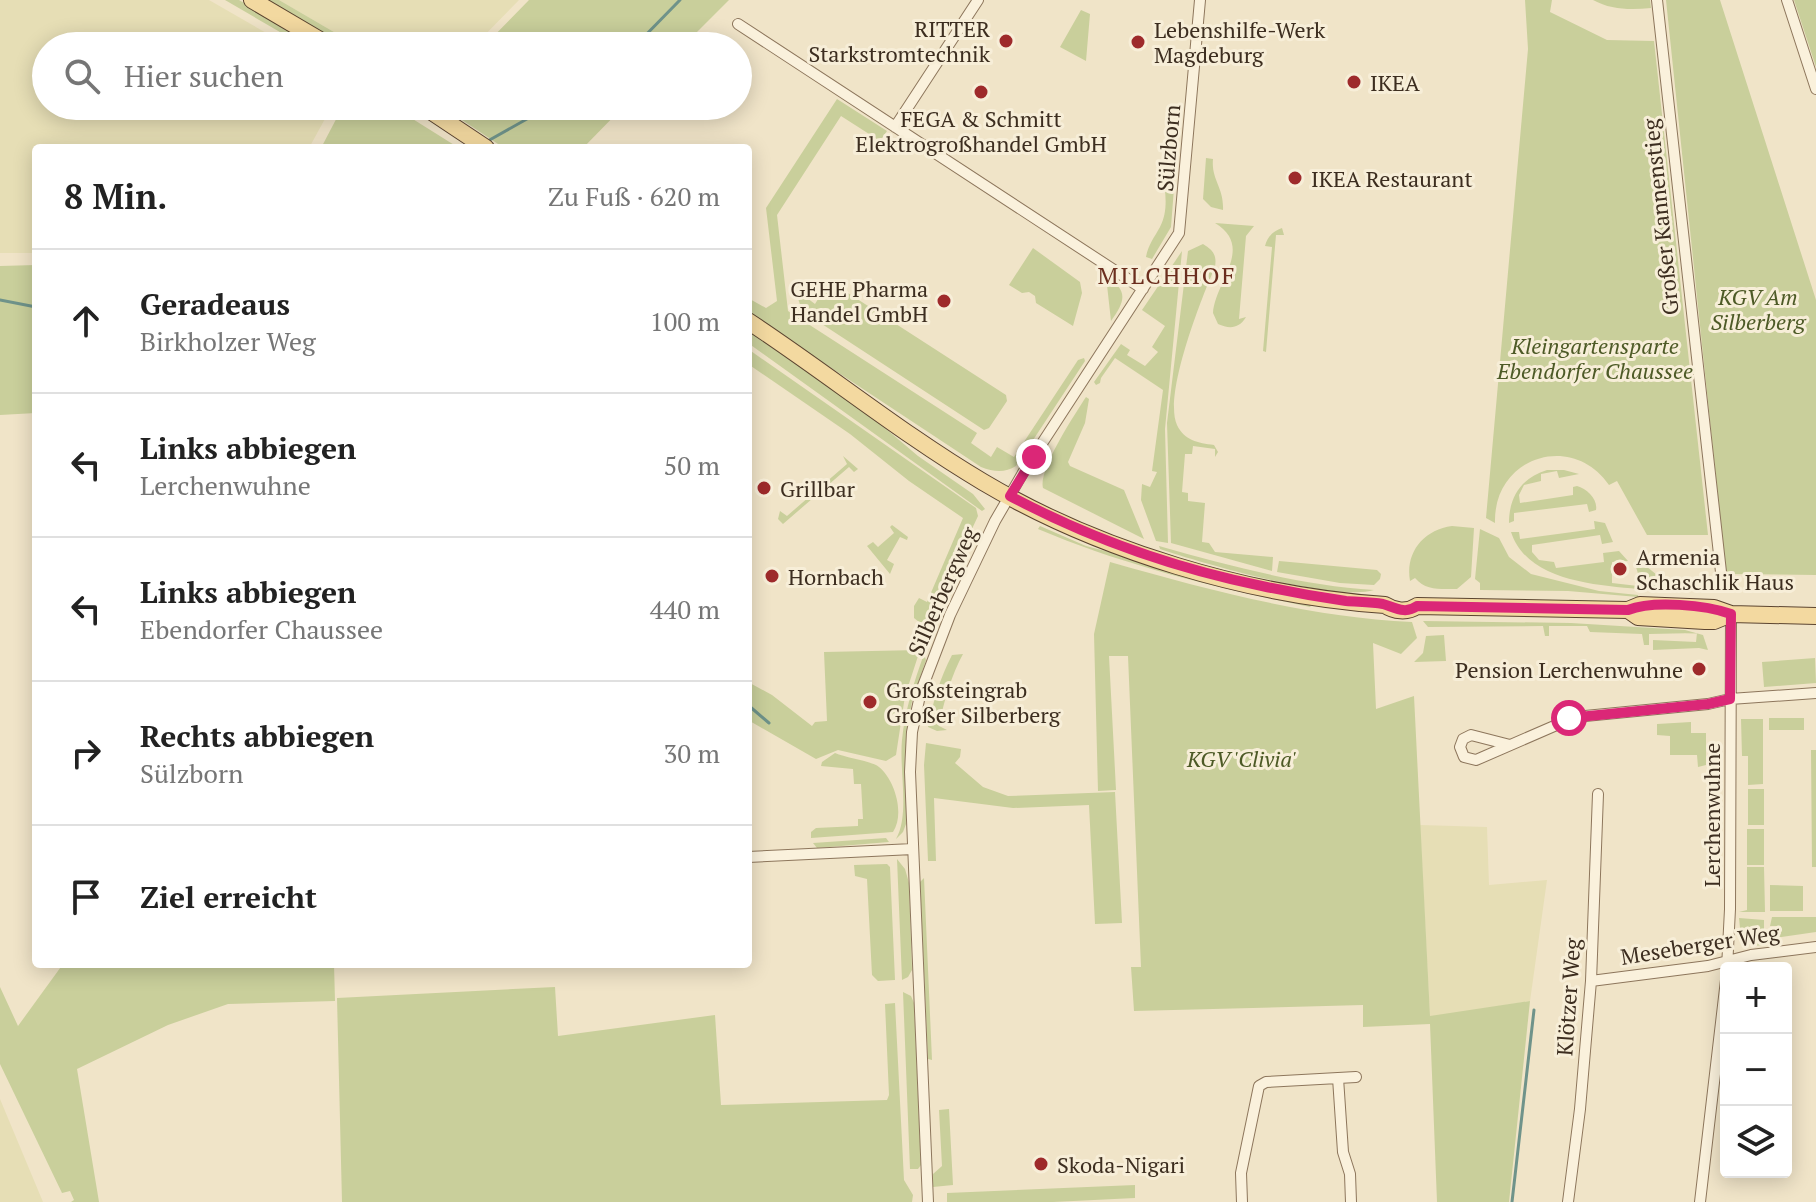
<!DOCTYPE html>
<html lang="de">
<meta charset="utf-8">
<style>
:root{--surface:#fff;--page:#f6f6f6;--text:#222;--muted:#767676;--line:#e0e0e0}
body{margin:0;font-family:"PT Serif",serif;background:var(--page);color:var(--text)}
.controls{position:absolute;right:24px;bottom:24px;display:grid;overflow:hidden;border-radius:8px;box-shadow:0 4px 20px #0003}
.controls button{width:72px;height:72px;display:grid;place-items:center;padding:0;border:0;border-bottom:2px solid var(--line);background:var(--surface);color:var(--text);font:40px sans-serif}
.stop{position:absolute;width:24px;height:24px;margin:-18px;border:6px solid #db2777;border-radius:50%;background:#fff}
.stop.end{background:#db2777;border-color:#fff;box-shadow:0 2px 8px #0008}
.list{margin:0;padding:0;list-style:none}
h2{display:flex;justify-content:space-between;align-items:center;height:104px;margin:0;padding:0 32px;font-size:34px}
h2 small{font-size:26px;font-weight:400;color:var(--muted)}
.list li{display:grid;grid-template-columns:52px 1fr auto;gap:24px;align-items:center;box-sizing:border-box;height:144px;padding:0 32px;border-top:2px solid var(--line)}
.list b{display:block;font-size:30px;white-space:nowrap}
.list p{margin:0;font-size:26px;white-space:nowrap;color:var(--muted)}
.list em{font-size:26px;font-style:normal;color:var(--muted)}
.icon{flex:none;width:44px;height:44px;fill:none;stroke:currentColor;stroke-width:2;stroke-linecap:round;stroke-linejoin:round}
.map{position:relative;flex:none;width:1816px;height:1202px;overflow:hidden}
.search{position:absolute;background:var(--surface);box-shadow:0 4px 20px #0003;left:32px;top:32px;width:720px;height:88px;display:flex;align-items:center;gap:20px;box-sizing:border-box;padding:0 28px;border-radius:44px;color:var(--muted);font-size:30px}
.panel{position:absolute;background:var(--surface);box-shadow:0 4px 20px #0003;left:32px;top:144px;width:720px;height:824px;border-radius:8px}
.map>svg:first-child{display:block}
.farmland{fill:#e6deb5}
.green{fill:#c9cf9b}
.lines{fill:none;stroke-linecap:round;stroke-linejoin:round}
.stream{stroke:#6f938a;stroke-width:3}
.minor-casing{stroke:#8d765c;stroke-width:12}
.primary-casing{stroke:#5b4430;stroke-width:18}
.minor{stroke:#faf1dc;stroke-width:10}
.primary{stroke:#f3d9a0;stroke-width:16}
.route{stroke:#db2777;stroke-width:10}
.poi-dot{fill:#9e2a2b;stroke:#f7eed8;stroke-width:3}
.labels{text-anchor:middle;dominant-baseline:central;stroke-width:6;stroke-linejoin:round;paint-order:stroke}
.poi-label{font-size:22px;fill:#3d2e20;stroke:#f7eed8;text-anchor:start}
.street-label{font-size:22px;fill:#3d2e20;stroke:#f7eed8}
.park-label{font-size:22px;font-style:italic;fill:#4d5a26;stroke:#f7eed8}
.neighbourhood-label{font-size:24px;letter-spacing:2px;fill:#6b2e1e;stroke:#f7eed8}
</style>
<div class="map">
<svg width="1816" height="1202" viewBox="0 0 1816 1202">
<rect width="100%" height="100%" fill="#f0e4c8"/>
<path class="farmland" d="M0,0H209L289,46H46V106H332L309,148H36V253H0Z
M279,0H519L474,46H358Z
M1420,825L1487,827L1489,885L1547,880L1530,1001L1430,1017Z
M0,1099L43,1202H0Z"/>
<path class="green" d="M225,0H239L317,46H304Z
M255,0H279L358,46H334Z
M529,0H729L683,46H484Z
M1525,0H1552L1550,12L1607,40L1654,41L1708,535H1647L1617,481L1609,485C1572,431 1493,457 1495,523L1486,518L1528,49Z
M1593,0H1650L1651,8C1631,10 1611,10 1593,0Z
M1666,0H1720L1816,300V575L1726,574Z
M1794,0H1816V67Z
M1081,10L1090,14L1086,61L1060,47Z
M837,99L887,131L880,141L841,116L777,215L788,311L977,433L971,443L991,457L997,447L1014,457L1078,360L1084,358L1085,361L1016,466C1005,473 994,472 981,467L748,313V298L766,308L777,301L766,208Z
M343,106H392L459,148H321Z
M441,106H624L583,148H504Z
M1206,158L1213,159C1211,180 1224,187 1223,210L1211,207L1203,199Z
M1163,173L1175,175L1171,227L1152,259L1146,257C1148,245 1154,238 1160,227C1169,210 1165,191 1163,173Z
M1215,223L1254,226L1246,236L1239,319L1246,317C1239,329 1229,329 1218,324L1213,313C1215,282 1255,247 1215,223Z
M1282,228L1284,235H1276L1266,352L1263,351L1272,247L1265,246C1267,237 1273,231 1282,228Z
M1203,244C1213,250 1217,255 1215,267C1202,297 1163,395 1177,425C1184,440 1198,443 1214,445L1218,452L1215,457V449L1193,446L1192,454H1185L1182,492L1188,493V501L1205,503L1202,542L1209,543L1215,552L1273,557L1272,571L1171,543L1167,423L1188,251Z
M1033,248L1080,282L1082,293L1073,326L1036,303L1035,296L1029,292L1022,293L1009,285Z
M1182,251L1165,429L1168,543L1156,541L1141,500L1142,484L1150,487L1157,472L1152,471L1163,390L1115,358L1101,378L1100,383L1096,385L1094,382L1121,344L1130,350L1127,355L1145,366L1158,352L1152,347L1165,326L1142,310Z
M36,265V413L0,415V266Z
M1106,276C1129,291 1125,301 1111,321Z
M805,280L814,286L807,298L815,304L823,291L828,294L834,284L1006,395L1007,401L989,428L984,430L802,311L796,292Z
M748,331L757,335L846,395L918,456L973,494L985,509L982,511L748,343Z
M748,349L976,508L978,516L928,623L919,622L914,618V606L919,598L927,602L963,518L909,481L850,434L748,364Z
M1086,397L1089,399L1085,423L1068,462L1070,466L1124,490L1144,539L1043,488C1038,470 1075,414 1086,397Z
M843,456L858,469L854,472L849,467L783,524L778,519L780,511L787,516L847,464Z
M1547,470H1564L1579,474L1559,478L1557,471L1541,474V481L1524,485L1519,495L1520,503L1573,495V487L1577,486C1587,489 1598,499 1596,510L1589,512L1587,504L1514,513V521L1509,523C1509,497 1521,478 1547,470Z
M1594,521L1605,523L1613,542L1602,544L1600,535L1532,545V552L1539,560L1554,562L1556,568L1604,562L1603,553L1619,551L1628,561L1612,562V583L1638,586V589C1595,585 1527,581 1511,532H1519L1520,539L1595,529Z
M892,525L908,537L907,540L900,537L887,560L894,564L890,574L867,546L873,542L878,547L894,533L890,527Z
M1040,526L1086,546L1312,604L1310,607C1218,588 1125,566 1038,529Z
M1452,526L1474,528L1471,577L1457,589C1441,589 1426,591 1415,578L1410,581C1405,553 1423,530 1452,526Z
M1480,529L1499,538L1509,557L1531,574L1599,591L1638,595V597L1568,591L1480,590V583L1475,579Z
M1159,546C1230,566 1300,585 1374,590C1336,602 1201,563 1160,549Z
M1279,561L1377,570L1381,574L1380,579L1374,585L1340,583L1277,572Z
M1110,562C1209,590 1308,617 1412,622L1417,638L1401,654L1373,643L1376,709L1414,696L1430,1016L1530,1001L1509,1202H1437L1430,1024L1363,1027V1005L1134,1011L1131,967H1141L1128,656H1109L1116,790L1098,791L1094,634Z
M1641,562L1657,575L1675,584V589H1643L1635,564Z
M1423,621L1571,623L1685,630L1703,635L1708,650L1699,648L1653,650V640L1696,642L1697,633L1649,634V645H1644L1642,634L1590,632L1587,626H1549V636H1545L1543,626L1428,627Z
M1444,635L1446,661L1414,662L1423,653L1426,636Z
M920,650L905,696L896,755L886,761L838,750L816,759L748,720V682L772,695L812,726L815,722L827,721L824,652Z
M924,654L926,660L912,701L906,735V824L903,832L896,839C910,815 899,770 902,740C905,710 914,682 924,654Z
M963,654C952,674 944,700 939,726L947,730L937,731L928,727C933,702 940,678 952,655Z
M1815,658L1816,683L1764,687L1762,662Z
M1769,718H1804V730H1769Z
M1741,719H1763V784L1748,785V756H1742Z
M1691,722V733H1706V765L1698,767L1697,755H1670V736L1657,735V724Z
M926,743L961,749L960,757L955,763L983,787L1008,796L1115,792L1122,923L1095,924L1089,805L1013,808L934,798L936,861H928L924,765Z
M1811,750H1816V867H1812Z
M835,753C846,758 872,761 879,767C895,780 905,814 893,832L811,838V832L816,828L858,826V819H863L861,784H854L853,769L821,766L822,762Z
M1748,789H1764V825H1748Z
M1747,829H1764V865H1747Z
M886,838L889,842L817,848L813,843Z
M897,859L905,869L909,883L912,970L908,977L902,980Z
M887,864L890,867L895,980L878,981L872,975L867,879L855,876L854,865Z
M1747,867H1764L1765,912H1739L1747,910Z
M924,878L932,1060L928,1059L920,882Z
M1770,885L1803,886V911H1770Z
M1772,917H1816V932L1775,938L1774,945L1771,944V935L1781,934V926H1770Z
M1739,918L1764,920V945L1752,946L1741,938Z
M63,964H334L335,1001L228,1004L168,1025L77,1069L99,1202H71L74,1200L70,1191L62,1193L0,1064V987L18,1026Z
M555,987L558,1036L715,1015L721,1105L887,1100L889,1095L885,1004L895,1003L904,1180L913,1195L912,1202H342L337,998Z
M903,992L911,996L914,1003L921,1165L918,1169H910Z
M949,1109L953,1185L933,1187V1174L942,1166L939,1110Z
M1135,1185V1198L1053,1202H947V1193Z"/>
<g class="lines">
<path class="stream" d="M635,46L680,0
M486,142L550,106
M0,300L36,307
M748,705L769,723
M1512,1202L1534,1010"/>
<defs>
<path id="minor" d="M1657,0L1721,572
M1787,0L1816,89
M738,24L1143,289
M895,127L978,0
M1510,745L1471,735L1463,739L1460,747L1464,757L1476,760L1575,717L1708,704L1730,699L1816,693
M748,857L913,849
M1727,968L1730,909L1731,614
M1591,981L1708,966L1751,955L1816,947
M1338,1078L1356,1077
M928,1202L910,772L912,732L921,691L950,615L995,521L1024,471L1179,233L1200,0
M1242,1202L1241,1173L1259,1086L1266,1082L1338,1078L1343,1152L1350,1174L1351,1202
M1568,1202L1580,1109L1591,981L1598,794
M1700,1202L1726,980"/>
<path id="primary" d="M252,0L330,46
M423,106L486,148
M748,321C827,373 902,434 983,482C1099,551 1250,596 1385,605C1394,611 1407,613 1417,606L1628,610L1640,605L1714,608L1731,614L1816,616
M1628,610L1638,617L1705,621H1714L1731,614"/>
</defs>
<use href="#minor" class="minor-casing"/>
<use href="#primary" class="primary-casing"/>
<use href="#minor" class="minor"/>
<use href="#primary" class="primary"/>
</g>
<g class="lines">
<path class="route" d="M1034,457L1010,496C1089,538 1174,568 1262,586C1290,592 1318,597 1346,601C1358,602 1371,602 1383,604C1394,607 1405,615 1417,606L1628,610C1653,600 1706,605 1731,614L1730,699L1708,704L1569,718"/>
</g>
<g class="poi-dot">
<circle cx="1006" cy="41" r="8"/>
<circle cx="1138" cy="42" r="8"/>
<circle cx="1354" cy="82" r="8"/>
<circle cx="981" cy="92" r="8"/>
<circle cx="1295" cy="178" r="8"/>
<circle cx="944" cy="301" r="8"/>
<circle cx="764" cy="488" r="8"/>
<circle cx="1620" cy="569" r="8"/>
<circle cx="772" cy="576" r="8"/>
<circle cx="1699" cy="669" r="8"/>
<circle cx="870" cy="702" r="8"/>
<circle cx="1041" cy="1164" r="8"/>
</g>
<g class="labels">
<g class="poi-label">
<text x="990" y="28" text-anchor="end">RITTER<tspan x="990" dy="25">Starkstromtechnik</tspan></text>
<text x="1154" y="29">Lebenshilfe-Werk<tspan x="1154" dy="25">Magdeburg</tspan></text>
<text x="1370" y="82">IKEA</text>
<text x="981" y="118" text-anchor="middle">FEGA &amp; Schmitt<tspan x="981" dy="25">Elektrogroßhandel GmbH</tspan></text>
<text x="1311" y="178">IKEA Restaurant</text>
<text x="928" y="288" text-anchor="end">GEHE Pharma<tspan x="928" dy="25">Handel GmbH</tspan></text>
<text x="780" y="488">Grillbar</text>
<text x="1636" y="556">Armenia<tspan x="1636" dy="25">Schaschlik Haus</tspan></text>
<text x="788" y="576">Hornbach</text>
<text x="1683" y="669" text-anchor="end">Pension Lerchenwuhne</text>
<text x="886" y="689">Großsteingrab<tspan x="886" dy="25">Großer Silberberg</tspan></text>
<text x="1057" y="1164">Skoda-Nigari</text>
</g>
<g class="street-label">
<text transform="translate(1168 148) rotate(-85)">Sülzborn</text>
<text transform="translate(1660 217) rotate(-96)">Großer Kannenstieg</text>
<text transform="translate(942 591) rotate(-66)">Silberbergweg</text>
<text transform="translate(1711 815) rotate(-90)">Lerchenwuhne</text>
<text transform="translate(1700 944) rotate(-9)">Meseberger Weg</text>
<text transform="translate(1568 997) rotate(-86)">Klötzer Weg</text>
</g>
<g class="park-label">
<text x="1758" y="296">KGV Am<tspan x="1758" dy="25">Silberberg</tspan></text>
<text x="1595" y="345">Kleingartensparte<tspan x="1595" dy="25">Ebendorfer Chaussee</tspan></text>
<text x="1242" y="758">KGV 'Clivia'</text>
</g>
<g class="neighbourhood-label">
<text x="1167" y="275">MILCHHOF</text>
</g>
</g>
</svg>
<div class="controls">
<button>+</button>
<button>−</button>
<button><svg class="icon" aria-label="layers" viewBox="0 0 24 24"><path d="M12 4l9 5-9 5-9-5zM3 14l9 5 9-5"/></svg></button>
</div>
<div class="stop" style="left:1569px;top:718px"></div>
<div class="stop end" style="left:1034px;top:457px"></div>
<div class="search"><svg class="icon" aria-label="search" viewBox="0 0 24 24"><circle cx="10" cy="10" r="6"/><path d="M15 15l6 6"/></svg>Hier suchen</div>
<section class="panel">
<h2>8 Min.<small>Zu Fuß · 620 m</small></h2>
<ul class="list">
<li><svg class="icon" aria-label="ahead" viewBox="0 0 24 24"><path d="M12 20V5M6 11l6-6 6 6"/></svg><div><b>Geradeaus</b><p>Birkholzer Weg</p></div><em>100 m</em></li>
<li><svg class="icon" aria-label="left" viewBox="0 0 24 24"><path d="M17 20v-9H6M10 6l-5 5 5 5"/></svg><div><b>Links abbiegen</b><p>Lerchenwuhne</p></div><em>50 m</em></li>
<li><svg class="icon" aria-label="left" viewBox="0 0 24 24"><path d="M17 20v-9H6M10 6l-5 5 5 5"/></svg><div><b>Links abbiegen</b><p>Ebendorfer Chaussee</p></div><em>440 m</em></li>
<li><svg class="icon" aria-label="right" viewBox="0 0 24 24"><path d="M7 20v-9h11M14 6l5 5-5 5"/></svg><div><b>Rechts abbiegen</b><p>Sülzborn</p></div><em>30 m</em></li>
<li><svg class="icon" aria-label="arrive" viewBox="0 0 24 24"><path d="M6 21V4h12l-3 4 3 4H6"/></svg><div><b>Ziel erreicht</b></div></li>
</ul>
</section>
</div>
